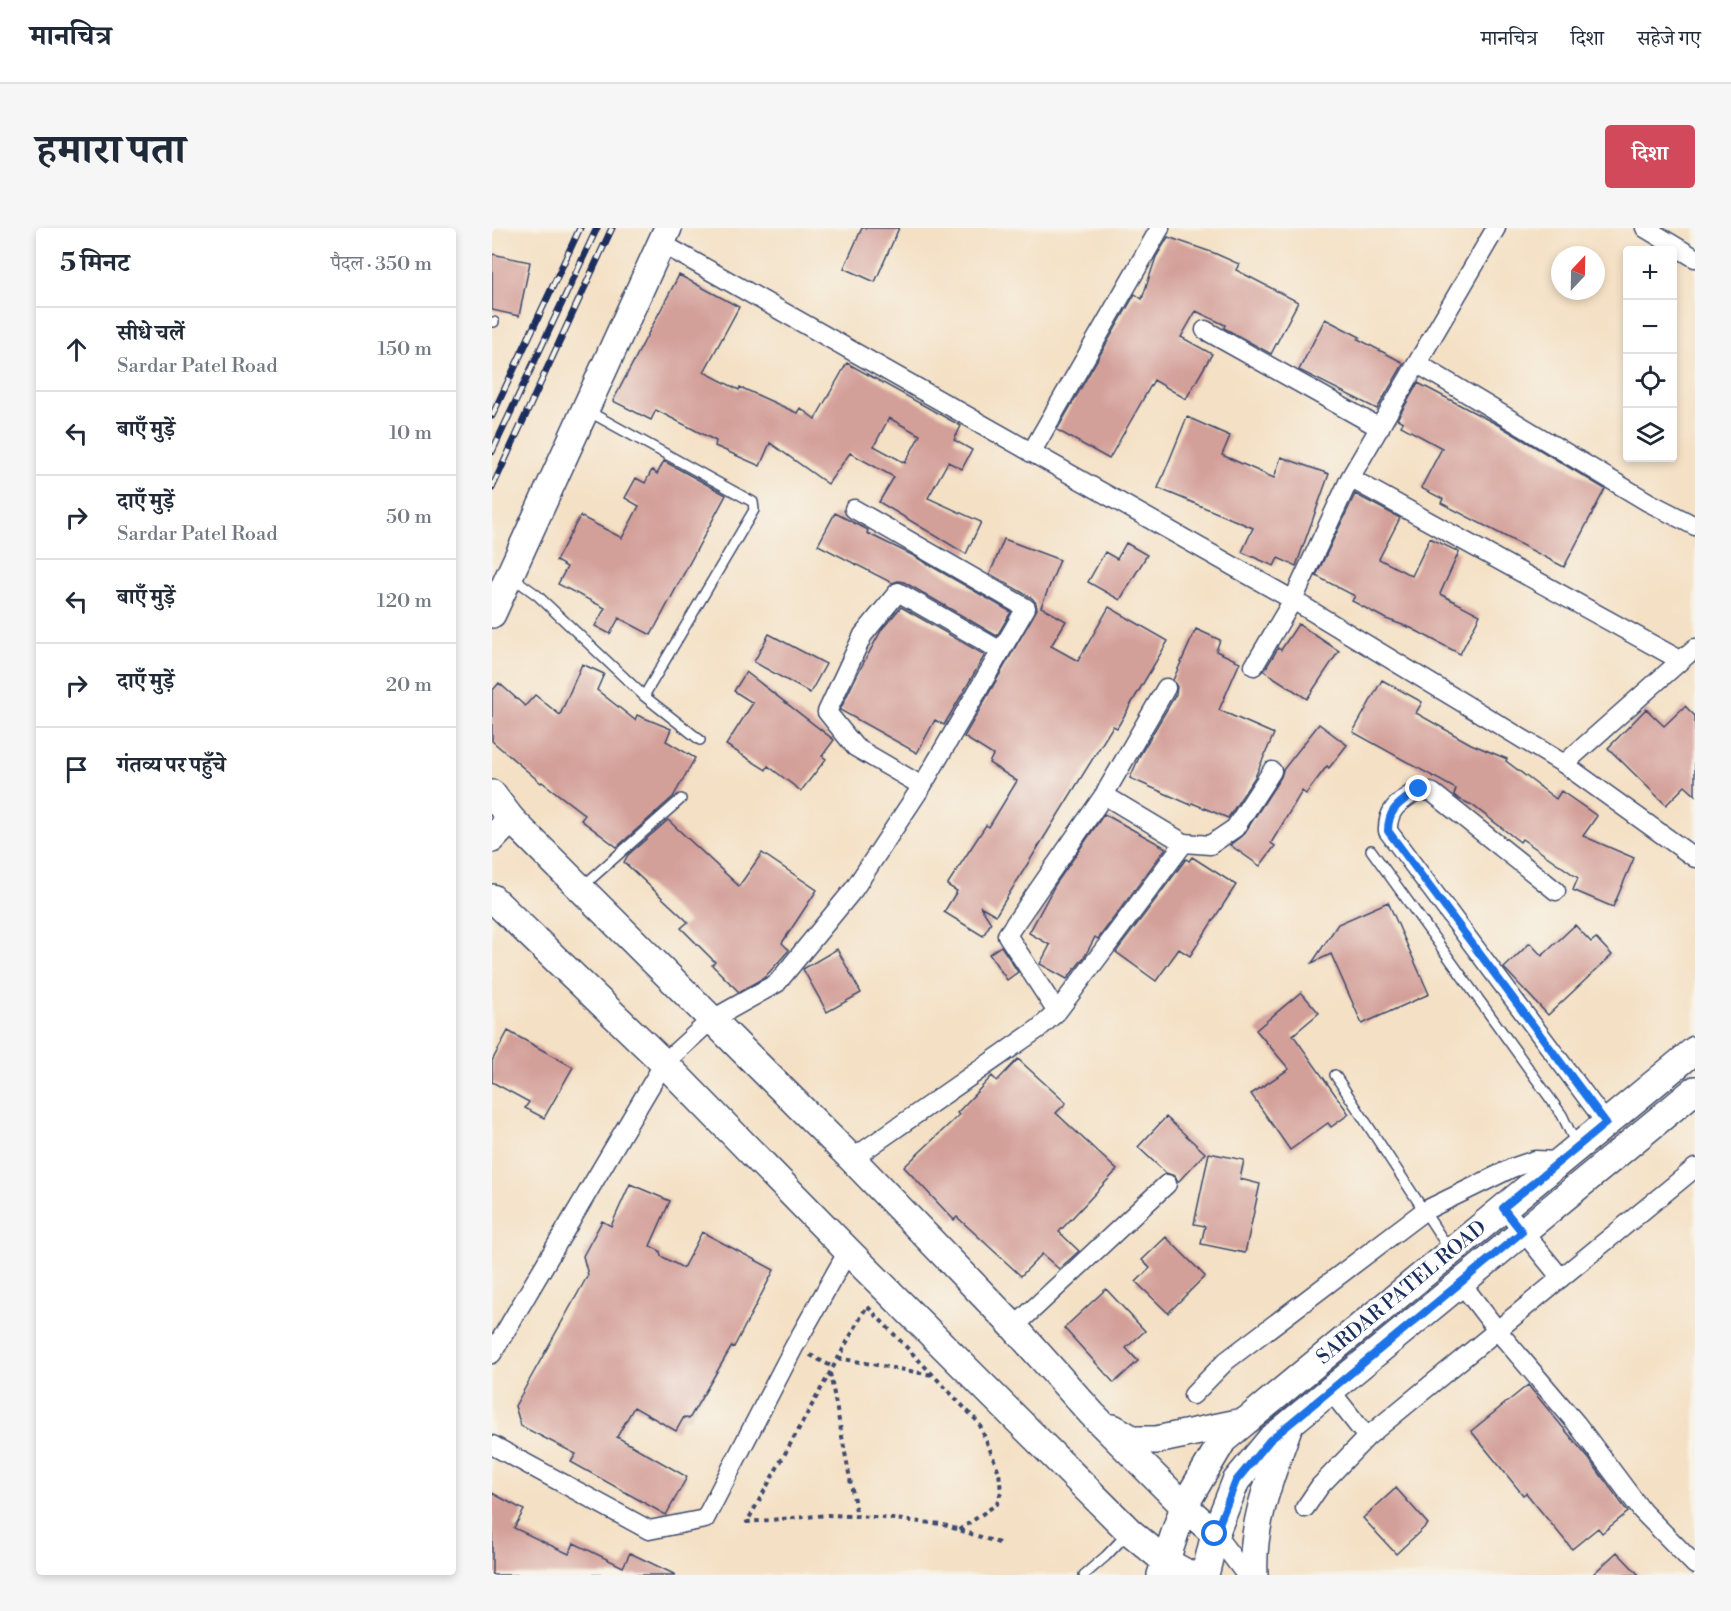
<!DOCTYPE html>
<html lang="hi">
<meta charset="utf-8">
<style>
:root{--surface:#fff;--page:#f6f6f7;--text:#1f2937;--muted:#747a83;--line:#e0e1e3;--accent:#d1495b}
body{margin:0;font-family:"Libre Bodoni","Noto Serif Devanagari",serif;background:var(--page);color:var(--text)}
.controls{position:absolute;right:18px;top:18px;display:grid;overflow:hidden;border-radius:6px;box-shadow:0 3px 9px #0003}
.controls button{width:54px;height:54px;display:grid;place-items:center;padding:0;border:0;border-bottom:2px solid var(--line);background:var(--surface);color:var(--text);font:30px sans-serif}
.compass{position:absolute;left:1059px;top:18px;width:54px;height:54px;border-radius:50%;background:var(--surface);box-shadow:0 3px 9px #0003;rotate:22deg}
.stop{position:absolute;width:18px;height:18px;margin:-14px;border:4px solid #1a73e8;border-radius:50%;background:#fff}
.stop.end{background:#1a73e8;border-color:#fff;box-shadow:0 2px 6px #0008}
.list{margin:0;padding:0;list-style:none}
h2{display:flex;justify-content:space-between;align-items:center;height:78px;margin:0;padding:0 24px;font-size:26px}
h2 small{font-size:20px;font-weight:400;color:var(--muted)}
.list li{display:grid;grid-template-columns:39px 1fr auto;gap:18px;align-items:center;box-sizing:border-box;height:84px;padding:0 24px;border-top:2px solid var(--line)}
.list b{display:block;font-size:22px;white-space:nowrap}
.list p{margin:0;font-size:20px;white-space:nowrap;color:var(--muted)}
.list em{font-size:20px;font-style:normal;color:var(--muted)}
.icon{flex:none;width:33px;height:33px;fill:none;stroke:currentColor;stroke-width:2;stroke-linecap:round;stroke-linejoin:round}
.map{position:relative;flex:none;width:1203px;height:1347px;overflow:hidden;border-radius:6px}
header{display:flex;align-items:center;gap:36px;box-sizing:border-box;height:84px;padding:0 30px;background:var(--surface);border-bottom:2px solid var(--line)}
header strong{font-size:28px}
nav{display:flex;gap:33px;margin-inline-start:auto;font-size:21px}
.intro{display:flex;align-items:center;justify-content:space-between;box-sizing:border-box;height:144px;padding:0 36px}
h1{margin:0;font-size:42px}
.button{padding:15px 27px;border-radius:6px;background:var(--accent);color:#fff;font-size:21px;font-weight:700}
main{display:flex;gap:36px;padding:0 36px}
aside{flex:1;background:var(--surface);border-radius:6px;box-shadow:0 3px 9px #0003}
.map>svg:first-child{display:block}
.building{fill:#d39f99;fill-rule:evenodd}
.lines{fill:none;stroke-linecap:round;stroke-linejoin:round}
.lane-casing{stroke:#3c4a6d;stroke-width:12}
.street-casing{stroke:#3c4a6d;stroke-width:21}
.secondary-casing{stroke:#3c4a6d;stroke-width:30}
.path{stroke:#3c4a6d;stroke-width:4;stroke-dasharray:4.5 4.5;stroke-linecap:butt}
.lane{stroke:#fff;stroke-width:9}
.street{stroke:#fff;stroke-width:18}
.secondary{stroke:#fff;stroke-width:27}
.rail-casing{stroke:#1b2f5e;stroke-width:7}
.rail{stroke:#f7f3e8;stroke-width:4.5;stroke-dasharray:14;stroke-linecap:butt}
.route{stroke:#1a73e8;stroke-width:8}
.labels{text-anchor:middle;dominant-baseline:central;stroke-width:6;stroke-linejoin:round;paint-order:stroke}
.street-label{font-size:20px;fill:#1b2f5e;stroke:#f7f3e8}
</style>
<header>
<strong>मानचित्र</strong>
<nav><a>मानचित्र</a><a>दिशा</a><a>सहेजे गए</a></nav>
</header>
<div class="intro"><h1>हमारा पता</h1><a class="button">दिशा</a></div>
<main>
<aside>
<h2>5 मिनट<small>पैदल · 350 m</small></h2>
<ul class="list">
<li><svg class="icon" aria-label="ahead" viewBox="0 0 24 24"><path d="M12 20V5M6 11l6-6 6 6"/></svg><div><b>सीधे चलें</b><p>Sardar Patel Road</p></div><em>150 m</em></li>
<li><svg class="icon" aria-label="left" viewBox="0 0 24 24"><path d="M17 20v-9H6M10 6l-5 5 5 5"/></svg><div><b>बाएँ मुड़ें</b></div><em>10 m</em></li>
<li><svg class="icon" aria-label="right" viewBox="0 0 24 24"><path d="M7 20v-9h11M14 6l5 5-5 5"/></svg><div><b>दाएँ मुड़ें</b><p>Sardar Patel Road</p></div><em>50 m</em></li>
<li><svg class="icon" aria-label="left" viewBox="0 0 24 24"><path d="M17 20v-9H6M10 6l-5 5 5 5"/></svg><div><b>बाएँ मुड़ें</b></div><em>120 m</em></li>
<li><svg class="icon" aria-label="right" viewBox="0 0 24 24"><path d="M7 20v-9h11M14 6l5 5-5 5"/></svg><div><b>दाएँ मुड़ें</b></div><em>20 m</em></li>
<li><svg class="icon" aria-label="arrive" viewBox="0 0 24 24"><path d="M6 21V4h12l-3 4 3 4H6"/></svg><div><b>गंतव्य पर पहुँचे</b></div></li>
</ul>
</aside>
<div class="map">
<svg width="1203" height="1347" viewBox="0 0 1203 1347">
<rect width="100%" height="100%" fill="#f7f3e8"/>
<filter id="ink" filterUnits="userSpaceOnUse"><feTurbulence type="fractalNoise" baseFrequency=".0167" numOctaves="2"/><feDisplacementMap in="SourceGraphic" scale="12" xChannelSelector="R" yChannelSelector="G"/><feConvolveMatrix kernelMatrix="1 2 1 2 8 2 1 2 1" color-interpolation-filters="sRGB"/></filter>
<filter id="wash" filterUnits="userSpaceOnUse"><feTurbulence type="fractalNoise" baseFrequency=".008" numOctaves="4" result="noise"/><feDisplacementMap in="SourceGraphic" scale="24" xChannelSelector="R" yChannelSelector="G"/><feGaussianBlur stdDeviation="1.35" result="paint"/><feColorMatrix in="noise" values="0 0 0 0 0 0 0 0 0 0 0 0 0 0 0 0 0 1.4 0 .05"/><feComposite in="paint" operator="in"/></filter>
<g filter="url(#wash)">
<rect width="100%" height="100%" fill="#f4e0c4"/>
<g id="blocks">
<path class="building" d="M370,0H407L383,54L352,40Z
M676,9L722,25L747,36L744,42L806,74L779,126L732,100L733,97L704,83L689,109L720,126L694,171L662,152L617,231L565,202L643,66L650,71L664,29Z
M0,26L38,34L27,88L0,82Z
M187,47L247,79L212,144L247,162L248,159L305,185L308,180L323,191L355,135L469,198L462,212L480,222L470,241L456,234L436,270L489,294L474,326L387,274L402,249L358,225L336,256L278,215L268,238L223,218L224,213L164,182L159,192L121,173ZM397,190L428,207L413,235L382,218Z
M833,91L868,109L866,111L912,135L885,181L807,142Z
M926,155L1008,198L1113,261L1072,339L949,275L951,271L929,260L950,220L909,198L911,194L905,191Z
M695,189L738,208L730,227L782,250L789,229L837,246L804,338L786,330L782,338L750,324L761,300L666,260Z
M172,233L234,267L159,407L127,390L118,406L103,398L113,380L66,356L75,339L64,333L88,288L130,310L147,278L133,270L144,250L153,255L160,242L165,246Z
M863,266L908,290L887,331L920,348L938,310L967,324L948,366L988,387L968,426L919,400L894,391L860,373L863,368L824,348Z
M343,285L376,302L375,305L420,327L519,384L505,408L412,354L406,353L400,355L326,317Z
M512,311L568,332L549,379L574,393L559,418L586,433L617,379L676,413L625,500L621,498L504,687L488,678L499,695L491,708L452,684L465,663L455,657L494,597L497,599L525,553L497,535L501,527L472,509L545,381L544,375L540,370L498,346Z
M634,315L655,327L628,372L596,354L613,324L625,331Z
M409,379L493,427L452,497L443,492L425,525L348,482L366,445L390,401Z
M806,396L847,423L815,471L772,443L786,420L789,422Z
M704,401L728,412L724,423L748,434L727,482L782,506L763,549L736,590L700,575L699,577L638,550L648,527L684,466L685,459L681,452Z
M277,406L334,436L318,465L262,434Z
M90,436L112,446L105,462L143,492L145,487L179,501L174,513L203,530L181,569L125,619L89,592L93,587L50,554L49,555L0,513V463L7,455L33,478L43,467L68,487Z
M254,444L342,512L330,528L334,531L309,563L276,538L274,542L234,517L261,475L242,463Z
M890,452L930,474L924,485L979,516L1015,531L1014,533L1064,571L1069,563L1105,588L1091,608L1142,630L1121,679L1081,662L1086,650L1030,611L1028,614L980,577L967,571L962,567L964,561L861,504Z
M1193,478L1203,488V567L1193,558L1174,577L1116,520L1154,481L1172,498Z
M827,496L855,517L837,540L835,538L814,566L810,563L779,615L783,618L768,638L738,617L752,606L789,549L791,542Z
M612,586L674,620L606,711L603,709L593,728L575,751L548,736L558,717L537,705L563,657Z
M176,592L247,658L270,625L325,662L290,715L297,722L273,749L247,764L220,737L223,734L189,700L196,694L132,634L136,627Z
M700,629L744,657L698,728L687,721L664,753L624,724L694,631L697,633Z
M896,674L937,766L870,796L839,726L820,735L846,696Z
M1083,697L1099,714L1104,710L1120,727L1056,787L1012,740L1038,715L1050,728Z
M509,718L526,744L515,752L497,726Z
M345,721L369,765L335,784L311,741Z
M809,764L827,785L801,807L857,886L839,899L836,895L798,922L759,866L797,841L764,802Z
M16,803L81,839L52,890L33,880L37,874L0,854V833Z
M526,831L574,875L564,885L625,942L567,1004L587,1023L567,1041L550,1026L529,1048L465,989L462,992L412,939L467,887L465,885L500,848L505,853Z
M674,889L713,925L686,954L683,948L674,945L646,919Z
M717,925L752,932L748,951L768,956L753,1025L709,1016L713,998L702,996Z
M138,956L178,973L158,1018L168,1023L169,1028L191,1040L210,1004L282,1042L242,1119L240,1118L197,1191L192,1189L184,1203L142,1179L125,1209L195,1249L174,1287L79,1234L84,1226L29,1198L23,1178L96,1047L91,1028L110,993L119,998Z
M674,1009L713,1048L676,1085L644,1054L658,1040L650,1032Z
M614,1061L653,1103L634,1120L646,1133L622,1155L572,1100Z
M1036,1157L1097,1231L1136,1284L1110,1305L1106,1300L1080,1321L1034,1265L1031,1267L979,1203Z
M904,1260L936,1296L904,1326L871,1290Z
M0,1265L32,1282L22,1300L77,1326L82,1315L131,1339L138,1325L184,1347H0Z
M1125,1324L1147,1347H1100Z"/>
</g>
</g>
<g filter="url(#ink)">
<use href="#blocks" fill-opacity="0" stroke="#3c4a6d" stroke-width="1.5"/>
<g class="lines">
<defs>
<path id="lane" d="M0,94H2
M94,182L261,274L262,282L152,468
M20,349L45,367L152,468L208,512
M879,622L1070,887L1084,916
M91,658L189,571
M843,847L957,1021
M592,1347L614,1328L636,1305"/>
<path id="street" d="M1153,0L1203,30
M169,15L801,372L1072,536L1203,630
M713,102L888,200
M926,136L1156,274L1203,298
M539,225L668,0
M858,250L1188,432
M762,438L801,372L858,250L1004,0
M1072,536L1203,420
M430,558L363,519L335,484L371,407L406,364L509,423
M692,615L718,617L743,600L780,543
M1064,663L941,565L927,561C910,573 895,579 896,603L1114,895
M565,784L515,707L612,567L674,460
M360,931L546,801L565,784L692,615L612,567
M1011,979L1069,1050
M969,1055L1005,1102L1084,1195L1150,1283L1203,1337
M522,1099L675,956
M0,1126L172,835L219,792L285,755L362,661L430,558L534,380L362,281
M838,1162L875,1209
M701,1167L734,1133L932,983L1020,940L1043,932L1067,933
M0,1217L157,1302L213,1291L302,1119L356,1023
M813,1280L828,1258L875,1209L1203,940
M723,1306L754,1347"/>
<g id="secondary">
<path d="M0,386L176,0"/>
<path d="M0,566L19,591L360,931L522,1099L600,1186L692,1278L723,1306"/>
<path d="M0,611L19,591"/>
<path d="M0,670L172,835L356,1023L637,1303L673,1333L698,1347"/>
<path d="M621,1200L642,1212H664L751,1194"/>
<path id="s1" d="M669,1347L692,1278L731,1212L1203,822"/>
<path d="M713,1347L723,1306L744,1253L778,1212L1203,862"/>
<path d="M762,1347C759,1296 779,1247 796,1200"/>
</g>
</defs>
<use href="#lane" class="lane-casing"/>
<use href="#street" class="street-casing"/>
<use href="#secondary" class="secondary-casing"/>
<path class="path" d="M318,1127L341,1139
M346,1130L440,1147
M338,1145L365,1288
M467,1302L505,1276L509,1264L507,1244L487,1195L375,1078L255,1294L336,1287L382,1289L449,1296L507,1315"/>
<use href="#lane" class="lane"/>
<use href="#street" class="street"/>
<use href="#secondary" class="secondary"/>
<defs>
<path id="rail" d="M0,188L88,0
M0,224L105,0
M0,260L120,0"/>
</defs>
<use href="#rail" class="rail-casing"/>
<use href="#rail" class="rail"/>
</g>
</g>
<g class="lines" filter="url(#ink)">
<path class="route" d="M723,1306L744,1253L778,1212L1030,1004L1011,980L1114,895L896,603C896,579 910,574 927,561"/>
</g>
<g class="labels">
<g class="street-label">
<text stroke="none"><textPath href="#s1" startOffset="381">SARDAR PATEL ROAD</textPath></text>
</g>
</g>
</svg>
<div class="controls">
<button>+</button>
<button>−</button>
<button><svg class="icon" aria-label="locate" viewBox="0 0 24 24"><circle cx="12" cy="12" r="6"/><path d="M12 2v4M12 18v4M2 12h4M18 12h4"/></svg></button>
<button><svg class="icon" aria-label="layers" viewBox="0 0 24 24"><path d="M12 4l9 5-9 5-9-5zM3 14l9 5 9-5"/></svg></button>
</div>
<svg class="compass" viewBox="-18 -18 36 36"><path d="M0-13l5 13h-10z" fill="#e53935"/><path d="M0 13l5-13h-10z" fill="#747a83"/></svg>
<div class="stop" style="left:723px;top:1306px"></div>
<div class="stop end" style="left:927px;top:561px"></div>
</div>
</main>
